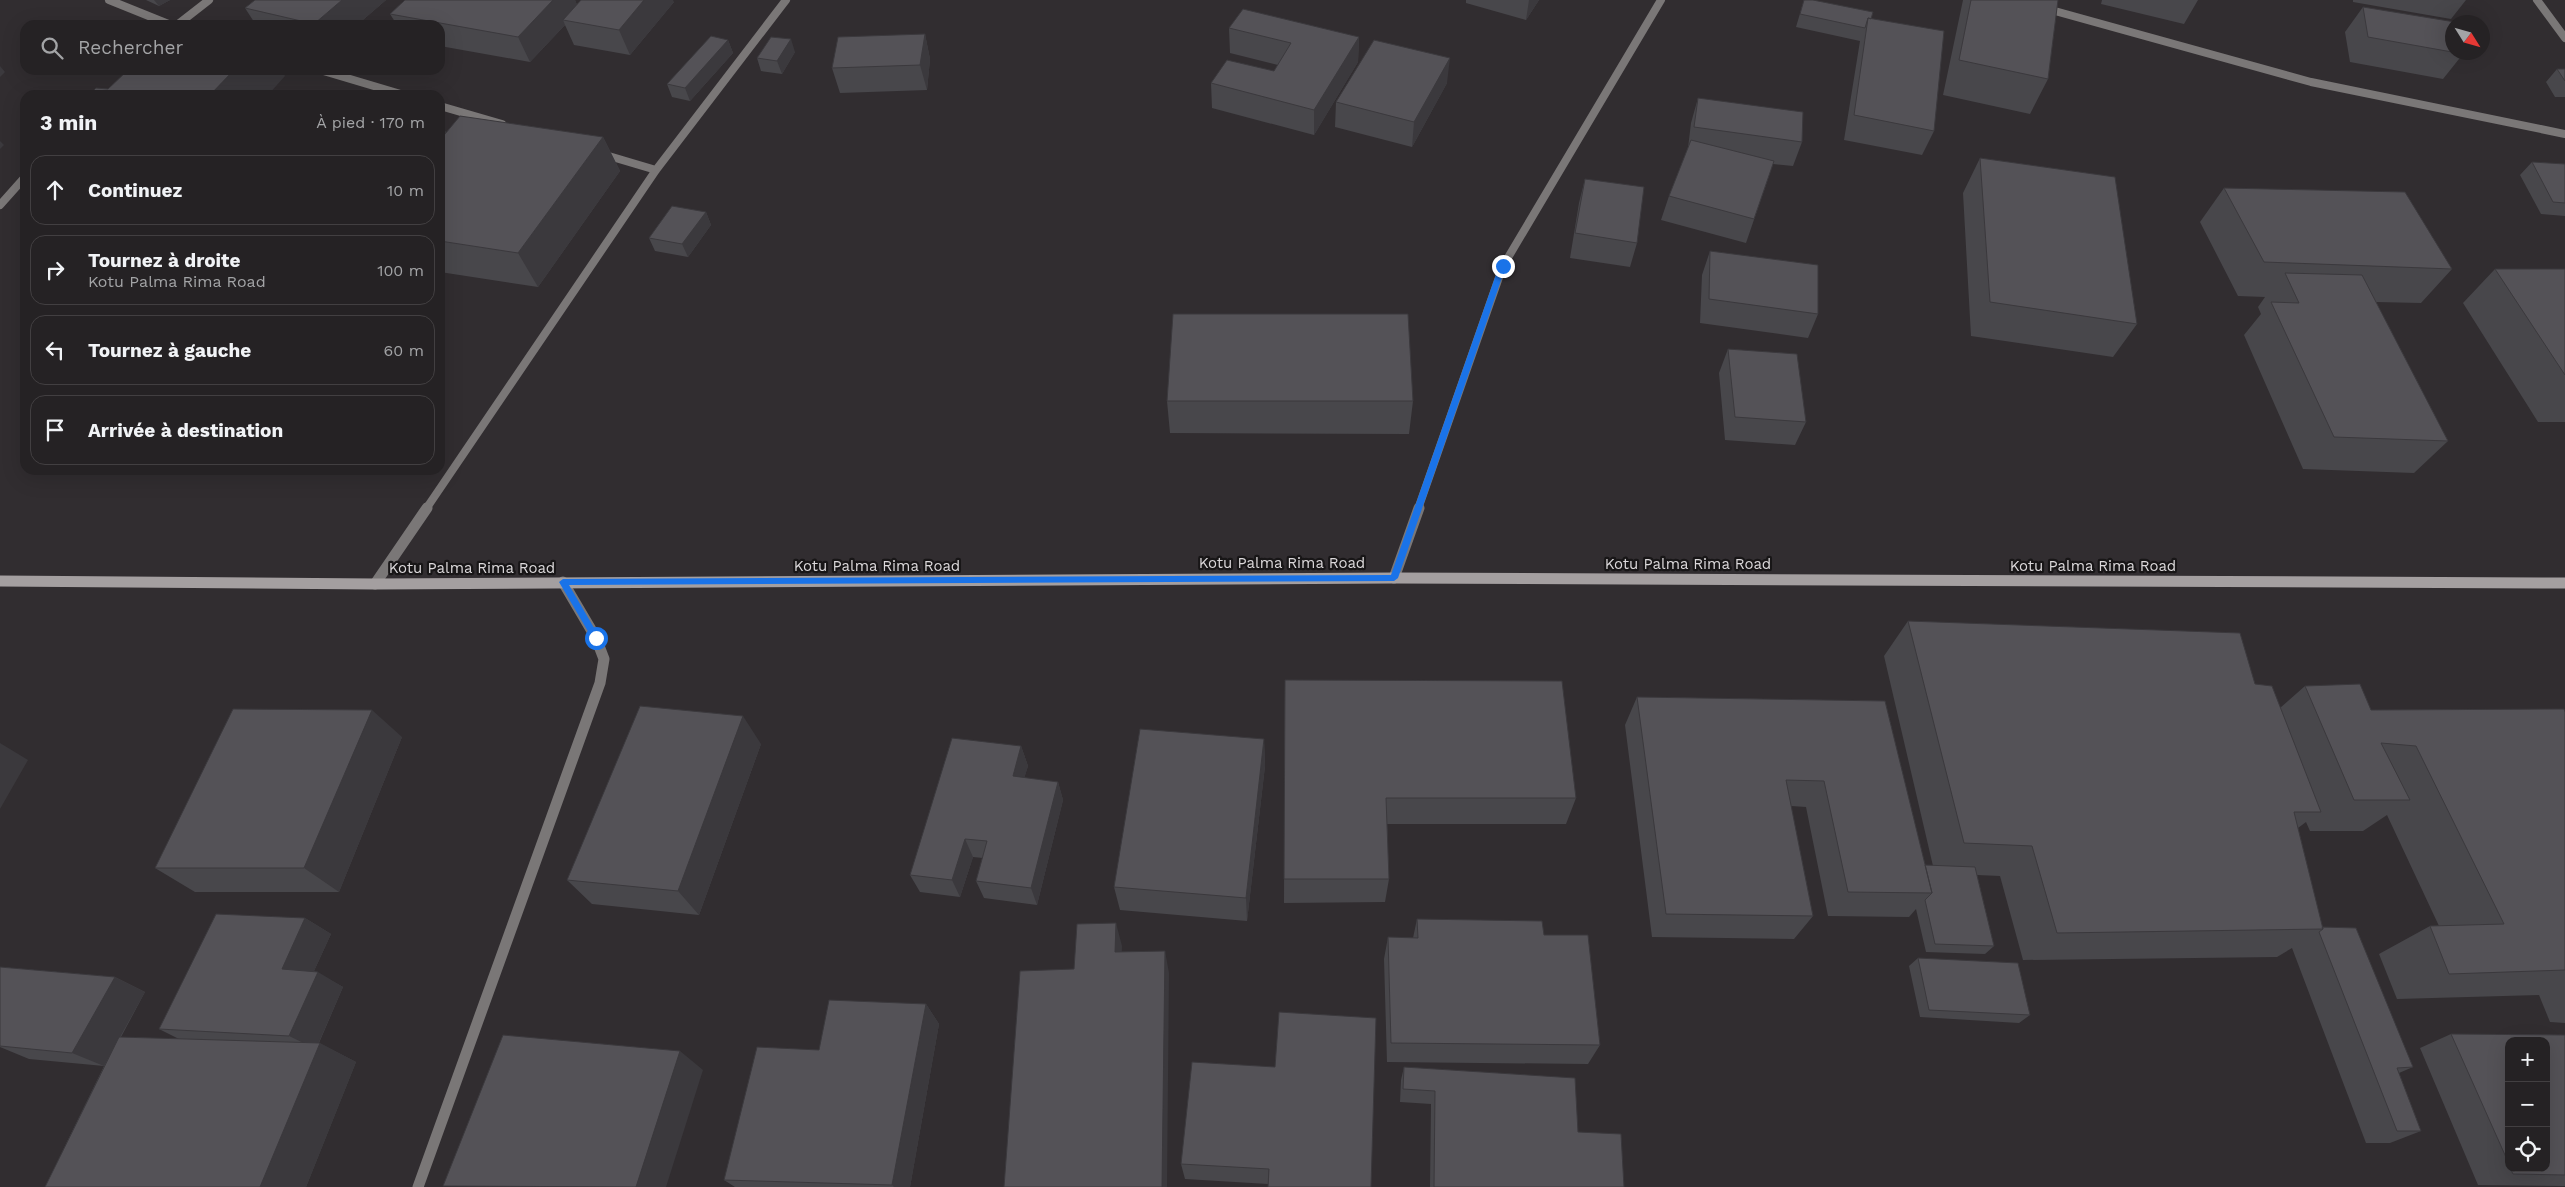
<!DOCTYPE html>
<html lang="fr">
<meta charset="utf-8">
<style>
:root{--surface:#252224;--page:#2d2a2c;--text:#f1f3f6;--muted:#a3a4a6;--line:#423f41}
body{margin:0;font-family:"Work Sans",sans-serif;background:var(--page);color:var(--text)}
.controls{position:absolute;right:15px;bottom:15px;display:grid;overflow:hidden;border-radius:10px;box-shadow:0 5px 20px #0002}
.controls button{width:45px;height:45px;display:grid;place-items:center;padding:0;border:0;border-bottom:1px solid var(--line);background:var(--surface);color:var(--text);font:25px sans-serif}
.compass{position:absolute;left:2445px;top:15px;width:45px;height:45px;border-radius:50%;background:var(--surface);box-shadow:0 5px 20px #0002;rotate:127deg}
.stop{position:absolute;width:15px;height:15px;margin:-11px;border:4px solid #1a73e8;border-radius:50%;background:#fff}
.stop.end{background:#1a73e8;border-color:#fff;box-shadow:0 1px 5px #0008}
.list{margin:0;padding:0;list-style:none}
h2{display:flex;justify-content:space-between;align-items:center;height:65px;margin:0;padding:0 20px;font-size:21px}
h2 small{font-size:16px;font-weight:400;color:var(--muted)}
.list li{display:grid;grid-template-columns:32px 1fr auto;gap:15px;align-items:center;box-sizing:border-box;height:70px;margin:0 10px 10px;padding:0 10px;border:1px solid var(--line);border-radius:15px}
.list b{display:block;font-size:19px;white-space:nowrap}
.list p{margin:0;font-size:16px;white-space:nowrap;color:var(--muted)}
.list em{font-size:16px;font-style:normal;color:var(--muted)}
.icon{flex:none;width:28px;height:28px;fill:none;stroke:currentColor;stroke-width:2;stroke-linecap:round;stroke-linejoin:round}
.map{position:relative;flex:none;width:2565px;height:1187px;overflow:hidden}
.search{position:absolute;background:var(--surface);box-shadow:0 5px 20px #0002;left:20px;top:20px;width:425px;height:55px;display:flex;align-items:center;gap:12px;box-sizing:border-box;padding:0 18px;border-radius:15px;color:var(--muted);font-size:19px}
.panel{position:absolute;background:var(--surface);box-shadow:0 5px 20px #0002;left:20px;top:90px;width:425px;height:385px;border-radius:15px}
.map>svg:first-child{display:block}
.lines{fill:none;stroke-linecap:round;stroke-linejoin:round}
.street-far1{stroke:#7a7777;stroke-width:8}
.street{stroke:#7a7777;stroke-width:11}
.secondary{stroke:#a49fa0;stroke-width:11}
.wall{fill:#48474b;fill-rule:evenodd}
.shaded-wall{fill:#3b393d}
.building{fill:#545257;stroke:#3b393d}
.route{fill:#1a73e8}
.labels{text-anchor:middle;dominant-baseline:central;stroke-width:4.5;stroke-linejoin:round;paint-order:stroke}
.street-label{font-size:15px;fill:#dcd9db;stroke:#181617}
</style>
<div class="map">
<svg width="2565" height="1187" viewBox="0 0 2565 1187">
<rect width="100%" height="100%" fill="#312d30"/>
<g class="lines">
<path class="street-far1" d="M109,0L171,25
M2537,0L2565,38
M2044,8L2311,82L2565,134
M177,25L209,0
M320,70L404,95
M440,106L502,124
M602,154L656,170
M0,205L25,177
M426,509L656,170L786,0
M1418,509L1503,266L1661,0"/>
<path class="street" d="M1394,578L1419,508
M375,584L427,508
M418,1187L600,683L604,659L596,638L563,582"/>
<path class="secondary" d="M0,581L375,584L1394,578L2565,583"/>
</g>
<path class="wall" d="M146,0H170L159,6Z
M255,0H386L357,25H256L245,8Z
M405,0H575L577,5L674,2L630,55L574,45L565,25L530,62L440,46V25H397L390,14Z
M1466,0H1539L1526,20L1466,3Z
M1804,0L1871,19L1934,131L1922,155L1844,140L1860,41L1796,27Z
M1963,0H2058L2048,79L2030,114L1943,95Z
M2102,0H2198L2184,24L2101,4Z
M2353,0H2466L2451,19L2353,2Z
M2363,7L2463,54L2443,79L2350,62L2345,32Z
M1229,28L1359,37L1358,62L1314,135L1212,108L1211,83L1274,71L1278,65L1230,53Z
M925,34L930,59L927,90L840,93L832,68Z
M728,40L733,53L690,101L672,97L667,84Z
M795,52L782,74L761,71L757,58Z
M2557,69H2565V97H2555L2546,82Z
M1447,83L1412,147L1335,127L1336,102Z
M1698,98L1802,142L1793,166L1773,164L1746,243L1661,220L1669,196L1688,148L1691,123Z
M440,126L443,127L446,133L603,137L620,171L538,287L440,272Z
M1980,158L2137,324L2113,357L1971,336L1963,193Z
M2532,162L2565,164V216L2541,214L2520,175Z
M1585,179L1637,243L1630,267L1570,258L1579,203Z
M2224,188L2452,269L2421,303L2376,302L2448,441L2414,473L2303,469L2244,335L2261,314L2258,307L2265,297L2238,296L2200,222Z
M706,212L711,225L688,257L655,251L649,238Z
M1710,251L1818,314L1808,338L1700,323L1702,275Z
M2495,269H2565V422H2538L2463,303Z
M1728,349L1806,422L1795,445L1725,440L1719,373Z
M1167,401H1413L1409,434L1170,433Z
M1908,621L2255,684L2280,708L2305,686L2371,710L2565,712V1023L2550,1022L2539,995L2397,999L2379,954L2430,926H2439L2387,815L2363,831H2310L2306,822L2298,828L2322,927L2413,1067L2399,1073L2421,1131L2390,1143H2366L2292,948L2277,957L2023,960L2000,876L1977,875L1994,946L1985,954L1926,952L1916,909L1909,917L1828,916L1806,807L1791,806L1813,916L1794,939L1652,937L1625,725L1637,697L1885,701L1925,865L1933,866L1884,656Z
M1285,680L1576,798L1566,824H1387L1389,879L1385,902L1284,903Z
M402,737L339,892H195L155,868Z
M1264,739L1265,766L1247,921L1120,910L1114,887Z
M761,744L699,915L592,904L567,880Z
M1021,746L1028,766L1024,778L1058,782L1063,800L1037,905L984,898L976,881L983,858L973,857L960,897L920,892L910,875Z
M305,918L331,934L314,971L343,987L319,1043L356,1062L306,1187H45L104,1066L29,1059L0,1047V967L115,977L145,992L121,1037L179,1039L159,1029Z
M1417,919L1544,935L1600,1045L1588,1064L1387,1062L1384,959L1388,937L1413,938Z
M1918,958L2030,1015L2019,1023L1920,1017L1909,966Z
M926,1004L939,1024L910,1187H735L724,1180L819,1050Z
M2451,1034L2565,1035V1186L2478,1185L2420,1048ZM2509,1041L2546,1168H2509Z
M1275,1067L1268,1184L1185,1179L1181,1164Z
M1404,1067L1578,1132L1624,1187H1430L1431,1104L1400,1102L1401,1080Z"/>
<path class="shaded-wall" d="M154,0H170L159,6Z
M342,0H386L357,25H314V24Z
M553,0H575L579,9L563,20L565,25L530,62L518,37Z
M644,0H673L674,2L630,55L619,30Z
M1529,0H1539L1526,20Z
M925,34L930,59L927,90L920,65Z
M1359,37L1358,62L1314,135V110Z
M791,39L795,52L782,74L777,61Z
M728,40L733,53L690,101L685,88Z
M1450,58L1447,83L1412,147L1414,122Z
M0,66L5,72L0,77Z
M234,70H281L285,76L268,95H210Z
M443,127L458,152L440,167V130Z
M603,137L620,171L538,287L518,253Z
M0,141L4,145L0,149Z
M706,212L711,225L688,257L682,244Z
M372,710L402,737L339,892L304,868Z
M743,716L761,744L699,915L678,891Z
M1264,739L1265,766L1247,921L1246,898Z
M0,743L28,760L0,809Z
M1021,746L1028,766L1019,795L1013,776Z
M1058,782L1063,800L1037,905L1031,888Z
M965,839L973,857L960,897L952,880Z
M305,918L331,934L308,984L282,969Z
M1116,923L1122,946L1121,974L1115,952Z
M1165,951L1169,973L1167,1187H1162Z
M318,972L343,987L316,1049L289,1036Z
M115,977L145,992L104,1066L72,1053Z
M926,1004L939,1024L910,1187H894L892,1185Z
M320,1043L356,1062L306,1187H260Z
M680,1051L703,1070L666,1187H636Z"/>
<path class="building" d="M255,0H342L314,24L245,8Z
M405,0H553L518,37L390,14Z
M581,0H644L619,30L563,20Z
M1804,0H1813L1873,12L1871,19L1868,18L1865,28L1800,14Z
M1971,0H2058L2048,79L1959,60Z
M2363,7L2455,22H2452V52L2368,37Z
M1243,9L1359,37L1314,110L1211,83L1227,60L1274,71L1291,43L1229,28Z
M1868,18L1944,31L1934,131L1854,115Z
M925,34L920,65L832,68L838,37Z
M711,36L728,40L685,88L667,84Z
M771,37L791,39L777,61L757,58Z
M1374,40L1450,58L1414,122L1336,102Z
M2557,69H2565V81Z
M128,70H234L210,95H89L96,88L108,89Z
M1698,98L1803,112L1802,142L1694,127Z
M460,116L603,137L518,253L440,241V140Z
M1691,140L1774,161L1754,219L1669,196Z
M1980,158L2115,177L2137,324L1990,302Z
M2532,162L2565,164V203L2553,202Z
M1585,179L1644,187L1637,243L1575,233Z
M2224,188L2405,192L2452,269L2264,262Z
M672,206L706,212L682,244L649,238Z
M1710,251L1818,265V314L1709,299Z
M2495,269H2565V375Z
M2285,273L2362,275L2448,441L2334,437L2271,302L2299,303Z
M1173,314H1408L1413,401H1167Z
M1728,349L1797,354L1806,422L1735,417Z
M1908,621L2240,633L2255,684L2272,686L2321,812H2294L2323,929L2057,933L2032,846L1964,843Z
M1285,680L1562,681L1576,798H1386L1389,879H1284Z
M2360,684L2371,710L2564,709L2565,712V970L2449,974L2430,926L2504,924L2416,746L2381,743L2410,800H2354L2305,686Z
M1637,697L1885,701L1932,893L1848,892L1824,781L1786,780L1813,916L1666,914Z
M640,706L743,716L678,891L567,880Z
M233,709L372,710L304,868H155Z
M1140,729L1264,739L1246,898L1114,887Z
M952,738L1021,746L1013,776L1058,782L1031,888L976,881L987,841L965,839L952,880L910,875Z
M1925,865L1975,867L1994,946L1935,944L1925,900L1932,893Z
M216,914L305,918L282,969L318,972L289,1036L159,1029Z
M1417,919L1542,921L1544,935H1588L1600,1045L1391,1043L1388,937L1418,938Z
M1116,923L1115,952L1165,951L1162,1187H1004L1020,971L1074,969L1077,924Z
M2322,927L2356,928L2413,1067L2397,1068L2421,1131H2397L2319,932L2323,929Z
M1918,958L2018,963L2030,1015L1929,1010Z
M0,967L115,977L72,1053L0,1046Z
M829,1000L926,1004L892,1185L724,1180L757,1047L819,1050Z
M1279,1012L1376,1018L1371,1187H1268L1269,1169L1181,1164L1192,1062L1275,1067Z
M2451,1034L2565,1035V1175L2513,1174L2510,1168H2546V1041H2509V1164Z
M503,1035L680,1051L636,1187L443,1186Z
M119,1037L320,1043L260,1187H45Z
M1404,1067L1575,1078L1578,1132L1621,1134L1624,1187H1434L1435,1091L1403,1089Z"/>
<path class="route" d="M1503,264L1506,266L1398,578L1394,581L569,585L600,638L596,641L593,640L559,582L563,579L1391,575L1499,266Z"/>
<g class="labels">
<g class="street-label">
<text x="1282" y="563">Kotu Palma Rima Road</text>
<text x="1688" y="564">Kotu Palma Rima Road</text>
<text x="877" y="566">Kotu Palma Rima Road</text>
<text x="2093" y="566">Kotu Palma Rima Road</text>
<text x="472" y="568">Kotu Palma Rima Road</text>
</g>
</g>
</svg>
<div class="controls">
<button>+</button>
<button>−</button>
<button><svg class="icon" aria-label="locate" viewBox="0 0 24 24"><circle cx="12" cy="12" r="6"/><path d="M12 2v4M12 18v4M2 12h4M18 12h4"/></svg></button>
</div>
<svg class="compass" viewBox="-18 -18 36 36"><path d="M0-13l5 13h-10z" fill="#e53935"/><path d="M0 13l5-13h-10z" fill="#a3a4a6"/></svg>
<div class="stop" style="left:596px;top:638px"></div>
<div class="stop end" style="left:1503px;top:266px"></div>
<div class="search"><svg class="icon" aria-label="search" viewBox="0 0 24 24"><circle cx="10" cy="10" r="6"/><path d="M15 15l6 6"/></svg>Rechercher</div>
<section class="panel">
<h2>3 min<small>À pied · 170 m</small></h2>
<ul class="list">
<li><svg class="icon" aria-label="ahead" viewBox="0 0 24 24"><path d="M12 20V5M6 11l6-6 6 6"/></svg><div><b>Continuez</b></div><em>10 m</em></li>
<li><svg class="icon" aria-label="right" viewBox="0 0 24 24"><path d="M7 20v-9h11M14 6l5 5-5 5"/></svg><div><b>Tournez à droite</b><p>Kotu Palma Rima Road</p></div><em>100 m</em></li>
<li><svg class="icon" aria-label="left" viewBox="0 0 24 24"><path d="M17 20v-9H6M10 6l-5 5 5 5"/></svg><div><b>Tournez à gauche</b></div><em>60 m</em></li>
<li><svg class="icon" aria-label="arrive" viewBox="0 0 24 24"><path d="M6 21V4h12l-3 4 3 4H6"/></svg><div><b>Arrivée à destination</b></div></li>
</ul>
</section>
</div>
